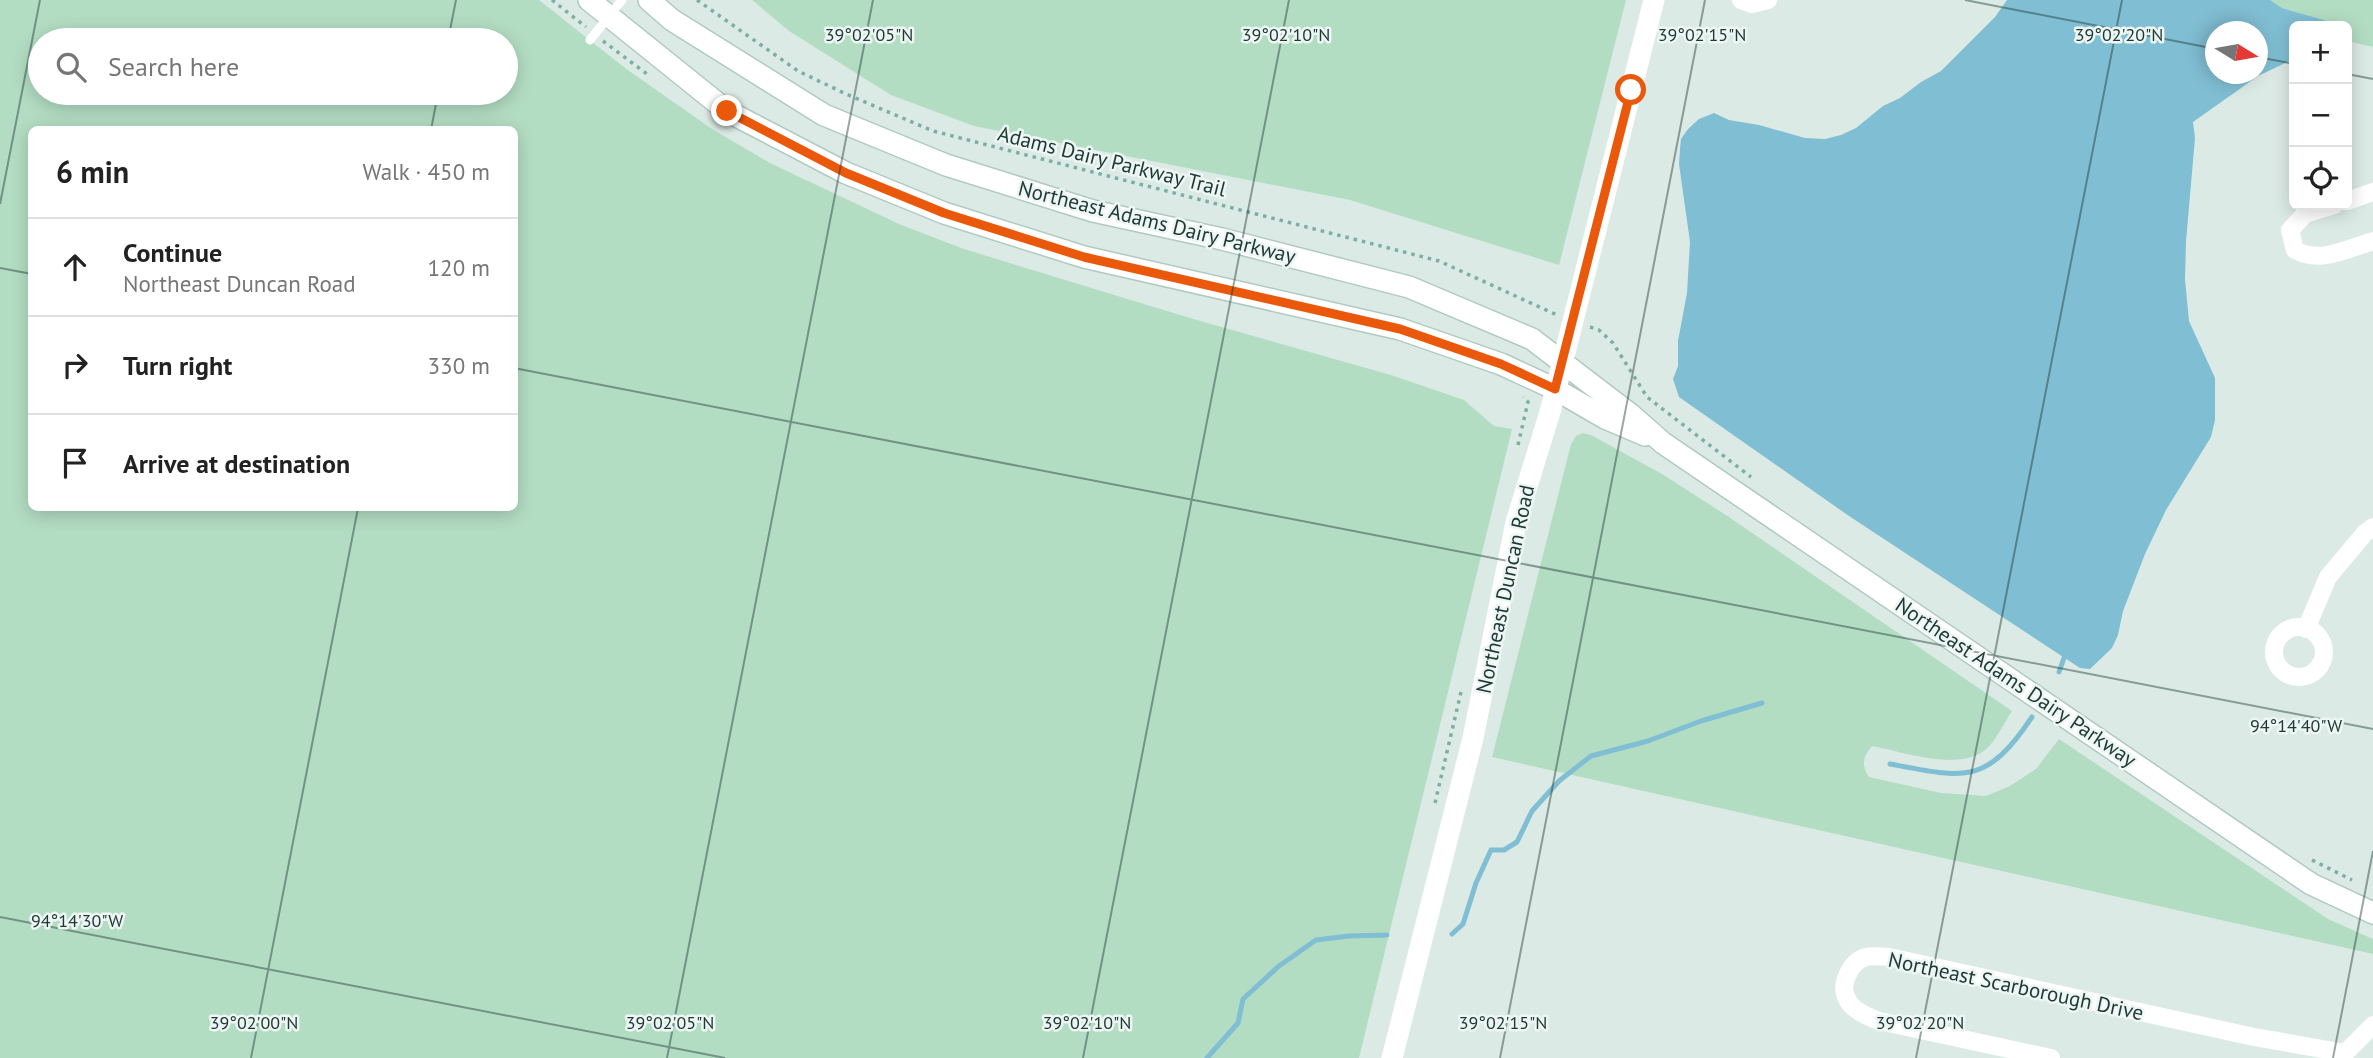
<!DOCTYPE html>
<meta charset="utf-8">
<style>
:root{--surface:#fff;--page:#f2f2f2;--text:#222;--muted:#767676;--line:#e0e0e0}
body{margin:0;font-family:"PT Sans",sans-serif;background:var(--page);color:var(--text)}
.controls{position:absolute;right:21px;top:21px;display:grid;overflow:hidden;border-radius:10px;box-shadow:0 4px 18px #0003}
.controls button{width:63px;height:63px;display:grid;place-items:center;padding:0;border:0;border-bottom:2px solid var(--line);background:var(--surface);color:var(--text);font:35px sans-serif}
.compass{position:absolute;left:2205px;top:21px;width:63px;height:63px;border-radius:50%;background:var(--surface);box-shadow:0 4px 18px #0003;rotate:101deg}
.stop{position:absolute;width:21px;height:21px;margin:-16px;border:5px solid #ea580c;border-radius:50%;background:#fff}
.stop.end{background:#ea580c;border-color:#fff;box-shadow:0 2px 7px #0008}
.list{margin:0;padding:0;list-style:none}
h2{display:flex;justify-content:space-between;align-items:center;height:91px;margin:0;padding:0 28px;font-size:30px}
h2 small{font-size:23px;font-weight:400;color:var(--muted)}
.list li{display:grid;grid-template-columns:46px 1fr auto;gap:21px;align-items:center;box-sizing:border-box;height:98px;padding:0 28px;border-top:2px solid var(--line)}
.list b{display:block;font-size:26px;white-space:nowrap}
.list p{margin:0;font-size:23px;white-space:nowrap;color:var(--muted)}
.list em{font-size:23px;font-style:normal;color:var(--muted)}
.icon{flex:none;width:38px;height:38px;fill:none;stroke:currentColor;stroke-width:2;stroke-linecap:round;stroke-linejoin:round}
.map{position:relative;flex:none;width:2373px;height:1058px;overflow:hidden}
.search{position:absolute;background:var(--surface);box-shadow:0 4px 18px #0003;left:28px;top:28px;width:490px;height:77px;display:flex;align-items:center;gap:18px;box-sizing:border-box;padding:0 24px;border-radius:38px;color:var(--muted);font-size:26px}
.panel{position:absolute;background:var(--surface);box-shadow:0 4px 18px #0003;left:28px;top:126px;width:490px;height:385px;border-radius:10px}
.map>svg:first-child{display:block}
.green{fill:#b3ddc3;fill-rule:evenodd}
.water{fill:#80bed3;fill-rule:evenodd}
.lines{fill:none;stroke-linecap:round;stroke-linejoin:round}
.stream{stroke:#80bed3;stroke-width:5}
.secondary-casing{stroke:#afcac3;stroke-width:24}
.path{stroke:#7bafa4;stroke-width:3.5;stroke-dasharray:3.5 5;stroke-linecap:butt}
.service{stroke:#fff;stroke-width:9}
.minor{stroke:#fff;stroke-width:18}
.tertiary{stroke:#fff;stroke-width:21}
.secondary{stroke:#fff;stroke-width:21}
.route{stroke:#ea580c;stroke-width:9}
.ticks{fill:none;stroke:#1e3935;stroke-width:2;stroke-opacity:0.45}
.labels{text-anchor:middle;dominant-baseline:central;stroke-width:5;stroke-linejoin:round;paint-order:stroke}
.street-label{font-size:21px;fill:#1e3935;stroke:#edf6f2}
.ticks-label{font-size:18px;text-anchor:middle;fill:#1e3935;stroke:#edf6f2;stroke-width:5;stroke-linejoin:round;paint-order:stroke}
</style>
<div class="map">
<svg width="2373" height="1058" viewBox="0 0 2373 1058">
<rect width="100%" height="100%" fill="#dceae5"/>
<path class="green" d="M0,0H539L625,68L712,129L770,163L899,224L964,249L1190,318L1391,375L1464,400L1494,426L1512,429L1359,1058H0ZM40,40H506V93H40ZM32,130H514V508H32Z
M752,0H1626L1559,265L1350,200L974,126L891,95L789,31Z
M2270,0H2373V47L2347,41V26H2332L2324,20L2282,8Z
M1583,433L1591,435L1662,474L1726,515L2012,711C2004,723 1995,743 1984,751C1955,771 1904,752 1872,746C1863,757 1861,765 1869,777L1941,793L1986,796L2010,786L2036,769L2059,739L2328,919L2373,939V954L1492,757L1571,444L1576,436Z"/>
<path class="water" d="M2007,0H2270L2282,8L2324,20L2332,26H2294V59L2258,76L2193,122L2195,138L2186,241L2185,279L2189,321L2215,378V420L2211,437L2166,510L2145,554L2123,611L2118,635L2112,648L2090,669L2080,668L1849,516L1679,397L1673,379L1678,366V341L1687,293L1690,242L1679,164L1680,149L1681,139L1688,129L1699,119L1714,113L1729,120L1759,125L1805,138L1825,139L1841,135L1856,128L1883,106L1900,98L1921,82L1941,71L1995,17ZM2216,32H2258V74H2216Z"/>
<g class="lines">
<path class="stream" d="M2059,672L2064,658
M1890,764C1964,778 1986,786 2032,717
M1452,934L1463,924L1476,883L1491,850H1504L1517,842L1532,811L1559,781L1591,756L1648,741L1701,721L1762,703
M1207,1058L1238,1023L1243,999L1279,966L1316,940L1349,936L1387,935"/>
<defs>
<path id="secondary" d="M589,0L727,111L846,173L944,213L1084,257L1400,329L1501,364L1555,389L1605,418L1645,435
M649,0L672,20L824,115L946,165L1093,211L1222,239L1409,287L1532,339L1630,414L1663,443L2311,884L2373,913"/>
</defs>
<use href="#secondary" class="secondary-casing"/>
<path class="path" d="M552,0L586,27
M697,0L798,71L846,94L933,131L1439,261L1557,315
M603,41L647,74
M1590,327L1599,330L1613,343L1647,397L1751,477
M1518,445L1528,402L1523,397
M1435,803L1461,692
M2312,860L2352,880"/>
<path class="service" d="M590,40L622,0"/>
<path class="minor" d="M1741,0L1752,4L1768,0
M2347,201L2373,192
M2334,205L2305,214L2290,230L2295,250C2320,264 2347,249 2373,241
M2274 652a25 25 0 1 1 50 0a25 25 0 1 1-50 0Z
M2306,629L2328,577L2365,533L2373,527
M2051,1058L1879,1021C1868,1017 1852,1010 1847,999C1839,984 1851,961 1866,957C1872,955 1882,957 1889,957L2254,1037L2345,1053
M2336,1058L2345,1053L2373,1025"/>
<path class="tertiary" d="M1392,1058L1473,738L1516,522L1550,412L1654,0"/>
<use href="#secondary" class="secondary"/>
</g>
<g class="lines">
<path class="route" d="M727,111L846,173L944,213L1084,257L1400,329L1501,364L1555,389L1631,90"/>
</g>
<path class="ticks" d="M1965,0L2216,49M448,40L456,0M2258,57L2294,64M2347,74L2373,79M431,130L438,93M0,204L40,0M0,268L32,274M514,368L2373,729M0,917L725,1058M251,1058L358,508M667,1058L873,0M1083,1058L1289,0M1500,1058L1705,0M1916,1058L2122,0M2333,1058L2373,851"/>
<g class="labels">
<g class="street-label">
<text transform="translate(1112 161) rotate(14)">Adams Dairy Parkway Trail</text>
<text transform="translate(1157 222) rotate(14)">Northeast Adams Dairy Parkway</text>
<text transform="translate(1505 589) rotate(-78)">Northeast Duncan Road</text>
<text transform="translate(2016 682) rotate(34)">Northeast Adams Dairy Parkway</text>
<text transform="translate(2016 986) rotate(12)">Northeast Scarborough Drive</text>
</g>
</g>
<g class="ticks-label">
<text x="869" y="41">39°02'05"N</text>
<text x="1286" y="41">39°02'10"N</text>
<text x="1702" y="41">39°02'15"N</text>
<text x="2119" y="41">39°02'20"N</text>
<text x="2296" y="732">94°14'40"W</text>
<text x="77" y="927">94°14'30"W</text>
<text x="254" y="1029">39°02'00"N</text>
<text x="670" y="1029">39°02'05"N</text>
<text x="1087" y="1029">39°02'10"N</text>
<text x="1503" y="1029">39°02'15"N</text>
<text x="1920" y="1029">39°02'20"N</text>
</g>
</svg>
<div class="controls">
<button>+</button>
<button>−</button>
<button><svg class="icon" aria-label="locate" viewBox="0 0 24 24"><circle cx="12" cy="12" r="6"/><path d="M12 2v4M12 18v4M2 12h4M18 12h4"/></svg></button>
</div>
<svg class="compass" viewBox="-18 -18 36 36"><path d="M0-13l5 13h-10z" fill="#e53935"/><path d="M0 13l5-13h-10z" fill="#767676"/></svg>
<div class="stop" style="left:1631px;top:90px"></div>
<div class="stop end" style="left:727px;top:111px"></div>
<div class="search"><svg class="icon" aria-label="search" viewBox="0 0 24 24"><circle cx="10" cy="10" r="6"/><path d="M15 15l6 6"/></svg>Search here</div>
<section class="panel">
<h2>6 min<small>Walk · 450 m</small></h2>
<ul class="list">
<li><svg class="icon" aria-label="ahead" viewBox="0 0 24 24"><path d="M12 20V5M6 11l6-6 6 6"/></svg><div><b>Continue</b><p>Northeast Duncan Road</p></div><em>120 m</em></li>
<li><svg class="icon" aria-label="right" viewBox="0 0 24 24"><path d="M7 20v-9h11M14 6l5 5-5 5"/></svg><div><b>Turn right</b></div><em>330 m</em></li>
<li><svg class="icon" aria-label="arrive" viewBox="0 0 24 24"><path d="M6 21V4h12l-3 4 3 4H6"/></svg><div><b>Arrive at destination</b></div></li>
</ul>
</section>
</div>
